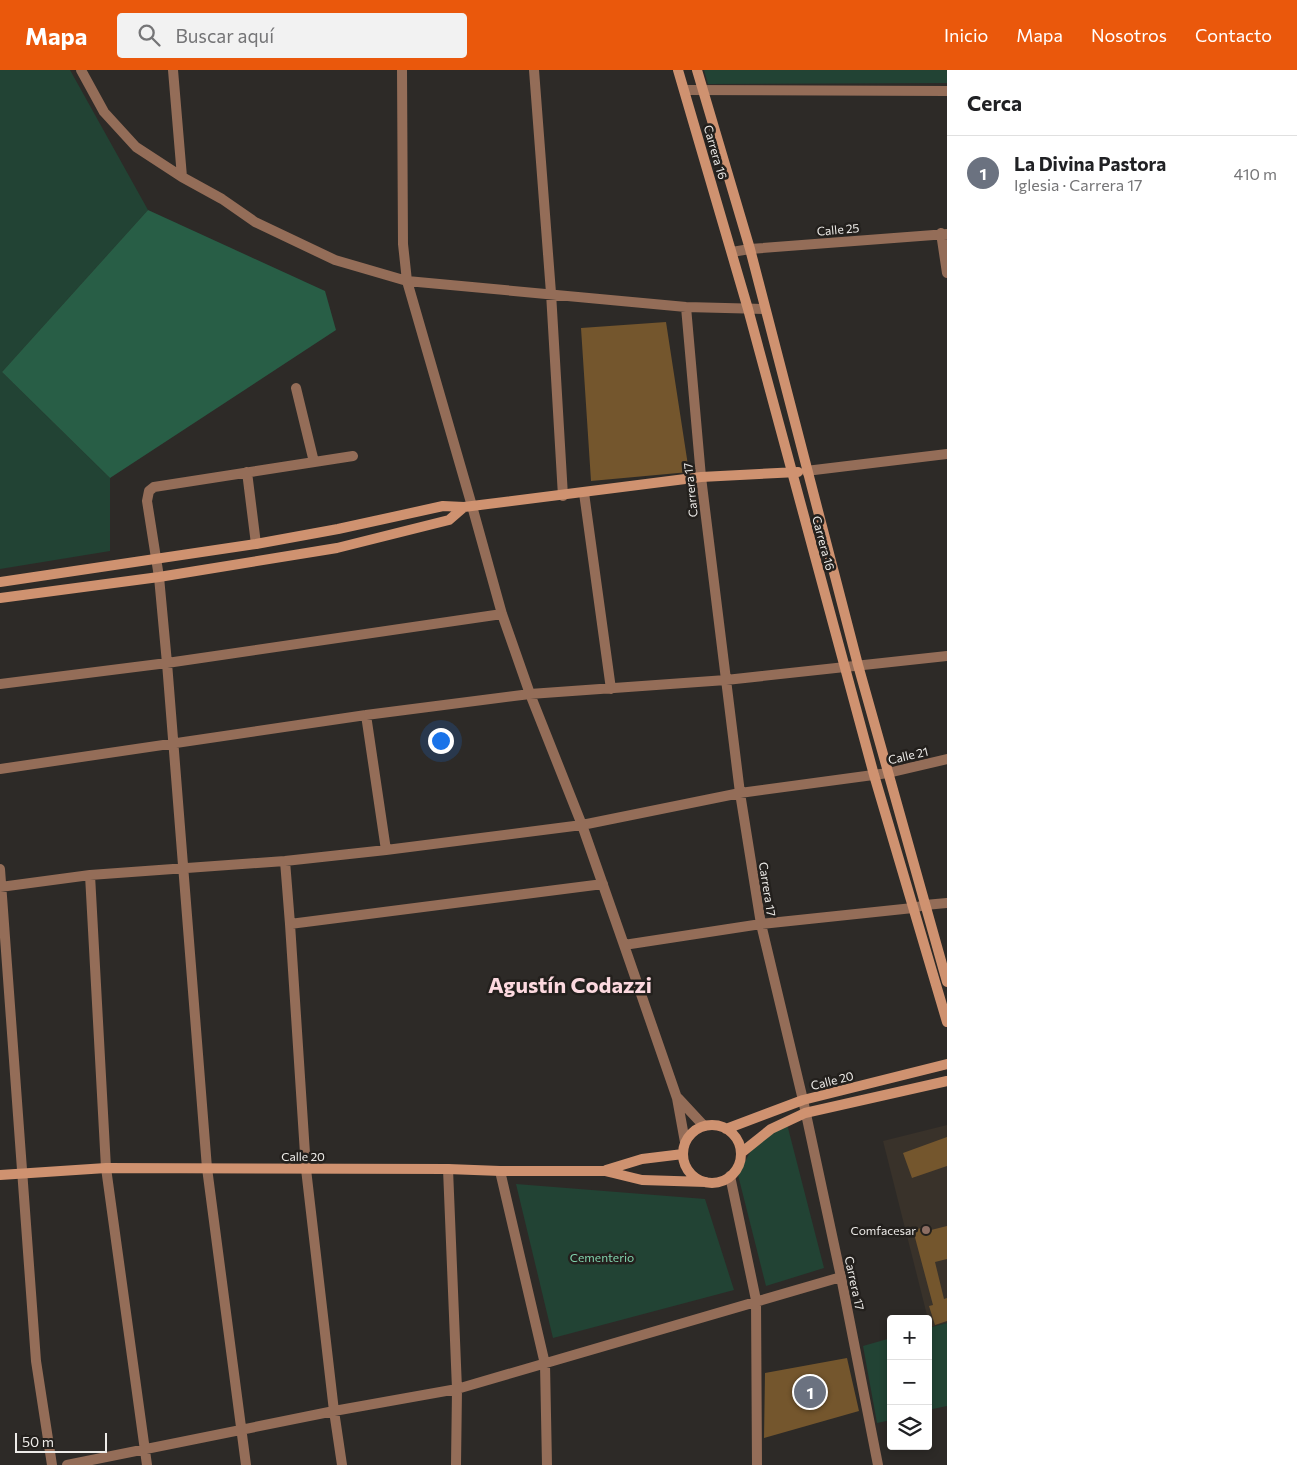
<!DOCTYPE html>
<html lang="es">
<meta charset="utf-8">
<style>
:root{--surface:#fff;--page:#f2f2f2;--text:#202124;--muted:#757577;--line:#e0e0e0;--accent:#ea580c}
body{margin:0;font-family:Commissioner,sans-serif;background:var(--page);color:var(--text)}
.controls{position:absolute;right:15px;bottom:15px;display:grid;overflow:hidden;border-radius:5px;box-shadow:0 2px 8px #0003}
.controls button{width:45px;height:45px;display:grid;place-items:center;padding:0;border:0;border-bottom:1px solid var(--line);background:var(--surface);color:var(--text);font:25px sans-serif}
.scale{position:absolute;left:15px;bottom:12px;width:92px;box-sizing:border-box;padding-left:5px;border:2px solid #eeece9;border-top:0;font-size:14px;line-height:18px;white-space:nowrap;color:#eeece9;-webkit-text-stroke:4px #23201d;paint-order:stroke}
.you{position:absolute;left:440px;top:670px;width:18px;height:18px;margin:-12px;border:4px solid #fff;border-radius:50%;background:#1a73e8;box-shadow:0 0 0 8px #1a73e833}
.badge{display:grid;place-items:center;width:32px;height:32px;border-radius:50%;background:var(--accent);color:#fff;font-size:16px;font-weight:700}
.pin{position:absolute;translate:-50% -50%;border:2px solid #fff;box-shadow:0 1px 5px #0006}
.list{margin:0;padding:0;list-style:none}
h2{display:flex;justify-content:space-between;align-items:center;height:65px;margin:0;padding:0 20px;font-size:21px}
h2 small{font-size:16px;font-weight:400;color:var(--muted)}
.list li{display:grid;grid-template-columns:32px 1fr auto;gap:15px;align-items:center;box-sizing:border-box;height:75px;padding:0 20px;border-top:1px solid var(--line)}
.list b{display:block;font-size:19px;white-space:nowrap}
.list p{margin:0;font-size:16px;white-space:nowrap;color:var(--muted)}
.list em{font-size:16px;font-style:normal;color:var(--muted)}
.icon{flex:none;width:28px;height:28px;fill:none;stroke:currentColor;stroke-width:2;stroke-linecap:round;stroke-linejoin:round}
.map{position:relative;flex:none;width:947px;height:1395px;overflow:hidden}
header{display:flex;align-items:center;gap:30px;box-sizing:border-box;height:70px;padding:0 25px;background:var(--accent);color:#fff}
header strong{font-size:24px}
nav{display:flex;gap:28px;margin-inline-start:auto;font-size:18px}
.search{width:350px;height:45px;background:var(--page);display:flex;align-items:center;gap:12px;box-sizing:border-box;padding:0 18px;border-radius:5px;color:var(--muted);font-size:19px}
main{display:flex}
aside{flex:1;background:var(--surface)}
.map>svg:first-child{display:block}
.built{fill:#39322a}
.green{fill:#224334}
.forest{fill:#285e46}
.building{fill:#74562d}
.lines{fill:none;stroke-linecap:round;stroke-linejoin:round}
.street{stroke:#946d58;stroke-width:10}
.secondary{stroke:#cf9270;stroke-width:10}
.education-dot{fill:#8d6e63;stroke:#23201d;stroke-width:2}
.labels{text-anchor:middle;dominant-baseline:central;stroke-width:5;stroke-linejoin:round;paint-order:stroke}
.street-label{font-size:12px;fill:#eeece9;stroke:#23201d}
.poi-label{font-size:12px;fill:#eeece9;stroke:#23201d;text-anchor:end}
.park-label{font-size:12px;fill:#82d5ae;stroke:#23201d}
.town-label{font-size:22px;font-weight:bold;fill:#fcd9df;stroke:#23201d}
</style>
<header>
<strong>Mapa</strong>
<div class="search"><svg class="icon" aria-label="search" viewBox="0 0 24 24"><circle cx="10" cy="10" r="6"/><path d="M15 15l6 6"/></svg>Buscar aquí</div>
<nav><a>Inicio</a><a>Mapa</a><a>Nosotros</a><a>Contacto</a></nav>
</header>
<main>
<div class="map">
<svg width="947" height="1395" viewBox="0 0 947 1395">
<rect width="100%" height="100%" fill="#2d2a27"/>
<path class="built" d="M947,1055V1253L930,1257L883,1071Z"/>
<path class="green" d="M0,0H70L148,140L2,302L110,408V481L0,499Z
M704,0H947V13L708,14Z
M787,1054L824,1198L766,1216L738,1105C745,1094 749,1080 759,1071C766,1064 778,1059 787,1054Z
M516,1114L705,1129L734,1220L553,1268Z
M947,1253V1336L928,1340V1258Z
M891,1268V1350L877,1353L863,1276Z"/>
<path class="forest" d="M148,140L325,221L336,260L110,408L2,302Z"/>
<path class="building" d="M666,252L689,402L591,411L581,258Z
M947,1067V1096L912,1108L903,1083Z
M947,1156V1189L935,1192L944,1229L947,1228V1251L935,1255L929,1236L933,1235L913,1160L926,1157L927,1161Z
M847,1288L859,1341L764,1368L765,1303Z"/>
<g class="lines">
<path class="street" d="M81,0L104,42L136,77L182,107L222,129L255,152L335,190L407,211L686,237L765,239
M173,0L182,107
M402,0L403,174L407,211L472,436L502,544L530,624L582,755L624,875L677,1028L685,1072
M534,0L551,223L563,426
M685,20L947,21
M941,163L947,203
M732,182L750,179L947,164
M686,237L701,407L740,723L761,854L803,1030L841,1207L878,1395
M296,318L314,392
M806,401L947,384
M247,402L256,474
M584,423L611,619
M0,614L167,593L502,544
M366,645L386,780
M0,699L366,645L530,624L726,610L947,586
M285,791L290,854L306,1099L334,1341L342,1395
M0,799L36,1291L52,1395
M90,805L106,1098L147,1395
M0,817L90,805L285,791L386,780L582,755L740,723L888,703L947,689
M290,854L603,814
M624,875L761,854L913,838L925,835L947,833
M678,1028L704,1056
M448,1099L457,1319L456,1395
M500,1101L545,1294L547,1395
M730,1106L756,1230L757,1395
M67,1395L334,1341L457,1319L841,1207
M246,1395L207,1098L167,593L159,507L147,431L149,421L154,417L353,386"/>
<path class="secondary" d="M678,0L748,239L874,705L947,952
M697,0L750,179L858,595L947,912
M0,512L256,474L338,459L443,436L464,437L701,407L798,402
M0,528L159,507L337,478L449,450L464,437
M683 1084a29 29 0 1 1 58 0a29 29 0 1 1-58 0Z
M726,1059L803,1030L947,994
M741,1083L771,1059L805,1043L947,1011
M606,1100L642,1089L683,1084
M0,1105L106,1098L448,1099L500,1101H605L642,1110L706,1112"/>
</g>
<circle class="education-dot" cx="926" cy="1160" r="5"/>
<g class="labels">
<g class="street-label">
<text transform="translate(716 82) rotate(74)">Carrera 16</text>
<text transform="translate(838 159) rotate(-5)">Calle 25</text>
<text transform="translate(690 420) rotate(-96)">Carrera 17</text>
<text transform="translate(824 473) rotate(75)">Carrera 16</text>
<text transform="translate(908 685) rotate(-13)">Calle 21</text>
<text transform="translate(768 819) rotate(81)">Carrera 17</text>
<text transform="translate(832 1010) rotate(-14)">Calle 20</text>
<text x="303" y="1086">Calle 20</text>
<text transform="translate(855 1213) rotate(78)">Carrera 17</text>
</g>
<g class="poi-label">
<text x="916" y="1160">Comfacesar</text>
</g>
<g class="park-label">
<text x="602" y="1187">Cementerio</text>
</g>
<g class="town-label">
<text x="570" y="914">Agustín Codazzi</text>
</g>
</g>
</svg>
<div class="controls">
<button>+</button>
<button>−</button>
<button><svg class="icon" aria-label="layers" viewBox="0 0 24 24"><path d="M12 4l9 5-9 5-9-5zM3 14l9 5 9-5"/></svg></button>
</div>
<div class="scale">50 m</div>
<div class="you"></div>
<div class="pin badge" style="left:810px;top:1322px;background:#6b7280">1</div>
</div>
<aside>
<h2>Cerca<small></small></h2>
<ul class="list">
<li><span class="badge" style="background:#6b7280">1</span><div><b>La Divina Pastora</b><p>Iglesia · Carrera 17</p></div><em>410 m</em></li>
</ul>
</aside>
</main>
